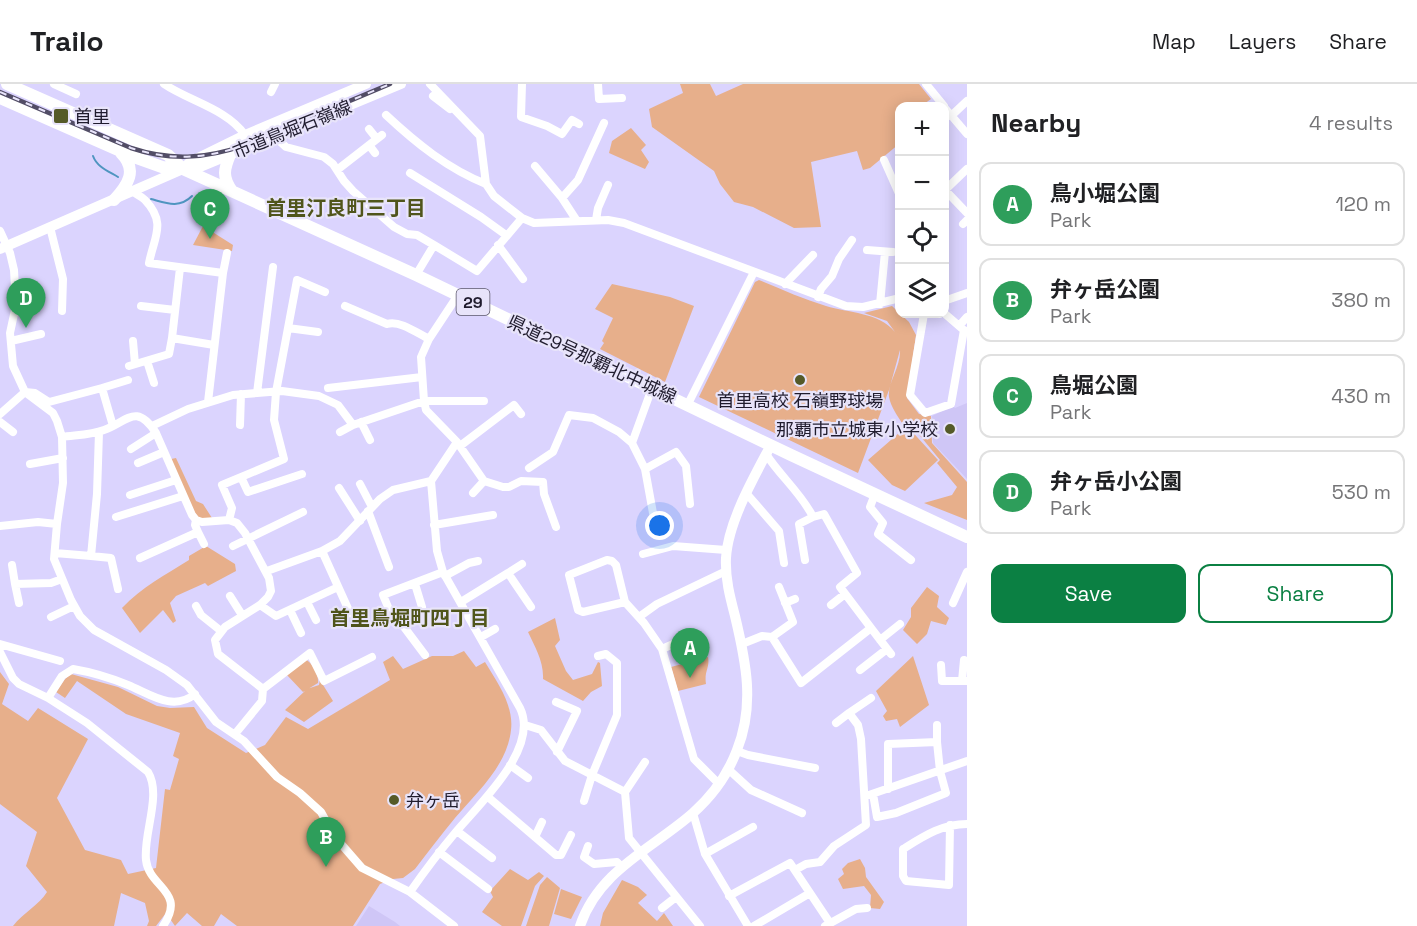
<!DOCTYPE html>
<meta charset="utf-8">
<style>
:root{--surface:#fff;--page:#f2f2f2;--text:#202124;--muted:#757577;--line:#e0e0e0;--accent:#0b8043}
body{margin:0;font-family:"Space Grotesk","Noto Sans JP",sans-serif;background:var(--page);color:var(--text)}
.controls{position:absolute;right:18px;top:18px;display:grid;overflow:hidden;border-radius:12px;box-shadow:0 3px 15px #0003}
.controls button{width:54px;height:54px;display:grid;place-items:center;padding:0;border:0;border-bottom:2px solid var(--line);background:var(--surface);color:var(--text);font:30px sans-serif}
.you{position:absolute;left:660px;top:442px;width:21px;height:21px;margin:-15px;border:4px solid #fff;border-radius:50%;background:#1a73e8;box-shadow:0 0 0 9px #1a73e833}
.badge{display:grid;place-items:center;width:39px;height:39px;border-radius:50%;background:var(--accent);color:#fff;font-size:20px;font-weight:700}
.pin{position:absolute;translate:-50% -50px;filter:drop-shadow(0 2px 3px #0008)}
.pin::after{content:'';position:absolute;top:32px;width:21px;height:18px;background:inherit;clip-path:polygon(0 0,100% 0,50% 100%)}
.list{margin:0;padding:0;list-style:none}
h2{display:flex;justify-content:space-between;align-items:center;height:78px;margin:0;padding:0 24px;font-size:26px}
h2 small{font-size:20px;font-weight:400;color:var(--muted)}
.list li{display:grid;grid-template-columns:39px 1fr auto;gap:18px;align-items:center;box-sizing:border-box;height:84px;margin:0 12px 12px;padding:0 12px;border:2px solid var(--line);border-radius:12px}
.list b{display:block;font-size:22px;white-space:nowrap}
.list p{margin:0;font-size:20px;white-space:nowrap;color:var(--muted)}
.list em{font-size:20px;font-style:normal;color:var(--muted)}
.actions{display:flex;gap:12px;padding:18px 24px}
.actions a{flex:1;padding:14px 0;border:2px solid var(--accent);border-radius:12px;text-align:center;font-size:21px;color:var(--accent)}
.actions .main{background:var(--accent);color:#fff}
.icon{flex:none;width:33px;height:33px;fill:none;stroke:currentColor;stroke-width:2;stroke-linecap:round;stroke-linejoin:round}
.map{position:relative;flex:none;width:967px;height:842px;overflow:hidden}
header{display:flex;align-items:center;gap:36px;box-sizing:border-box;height:84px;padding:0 30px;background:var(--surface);border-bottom:2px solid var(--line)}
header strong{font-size:28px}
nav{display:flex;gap:33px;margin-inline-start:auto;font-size:21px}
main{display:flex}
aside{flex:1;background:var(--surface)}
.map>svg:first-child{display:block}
.built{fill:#cfc6f6}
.green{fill:#e7af8b}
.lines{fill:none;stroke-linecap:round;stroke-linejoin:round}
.stream{stroke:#4f95c0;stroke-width:2}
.minor{stroke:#fff;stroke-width:8}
.tertiary{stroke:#fff;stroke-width:10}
.primary{stroke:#fff;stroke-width:12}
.rail-casing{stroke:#524d66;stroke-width:4.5}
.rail{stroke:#e8e4fa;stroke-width:2;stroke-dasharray:7;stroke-linecap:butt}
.poi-dot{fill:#555a28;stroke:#e8e4fa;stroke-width:2}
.labels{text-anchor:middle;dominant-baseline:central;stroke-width:4.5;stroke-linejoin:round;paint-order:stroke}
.shield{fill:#e8e4fa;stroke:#5c586b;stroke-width:1.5}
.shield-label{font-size:16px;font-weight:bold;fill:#201c2e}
.poi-label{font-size:18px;fill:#201c2e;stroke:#e8e4fa;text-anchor:start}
.street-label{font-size:18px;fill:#201c2e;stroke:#e8e4fa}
.neighbourhood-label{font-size:20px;font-weight:bold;fill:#50551b;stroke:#e8e4fa}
</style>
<header>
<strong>Trailo</strong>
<nav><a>Map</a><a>Layers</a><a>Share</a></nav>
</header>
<main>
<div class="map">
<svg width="967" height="842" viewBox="0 0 967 842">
<rect width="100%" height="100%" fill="#dbd4fe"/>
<path class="built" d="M967,319V395L933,359L932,332L953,322L955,324Z
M369,822L395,838L400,842H356Z"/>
<path class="green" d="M680,0H710L716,12L743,0H919L931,15L921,22H900L899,39L895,43L899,50V60L870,84L863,86L857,67L811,78L821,143L794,144L753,123L734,118L720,100L714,87L652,43L649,25L683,9Z
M631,44L646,61L641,66L649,78L645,85L609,69L612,57Z
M203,142L233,161L232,167L193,161Z
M759,196C781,205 803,215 826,222C848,229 879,228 895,248L887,237L864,229L892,222L909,238L916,251L907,314L919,330L931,332L932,359L967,398V436L924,419L952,411L957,403L937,379L940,376L912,342L902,339C897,331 891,323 889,313C887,300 901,282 900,266L889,306L858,389L699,313L755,198Z
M612,200L670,213L694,222L665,298L600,265L604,259L602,257L613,234L595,225Z
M907,342L938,376L905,407L892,401L868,376Z
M176,374L196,417L203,420L212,434H199L191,424L171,375Z
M206,462L235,480L236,487L208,502L205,499L176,512L170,519L176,537L173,539L163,526L140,549L122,524C142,503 165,491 189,476V472Z
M927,503L939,512L937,523L949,534L946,541L931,537L927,550L917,560L903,546L911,533V524Z
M555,534L560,556L555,562L566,587L573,596L592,590L598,578L600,579L602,602L591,608L583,617L543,595C544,578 535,563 528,548Z
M464,567L476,583L485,578C497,598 514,621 511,646C507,682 477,708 455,734C441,751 428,768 415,785L403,794L393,795L380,800L353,842H237L221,830L214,842H202L187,829L175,842L166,829L156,842H147L149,837L145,819L121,809L114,842H13C23,829 39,821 47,808L26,782L37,748L0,720V588L9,600L2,620L28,637L38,624L88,655L57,714L85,766L121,776L128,790L156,784L165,705L170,706L179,675L173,672L180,649L126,630L77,597L65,614L56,608L65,595L71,590L118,603L157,622L170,624L194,623L207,644L246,669L265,661L286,633L308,645L390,596L383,578L393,572L403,585L432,572H453Z
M913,572L929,621L900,643L897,635L886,637L883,632L887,627L876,607Z
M708,573C710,584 704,587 706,600L678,607L671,583Z
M305,575C313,579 319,591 318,599L303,608L286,590Z
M320,596L333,617L304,638L285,626L307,605L319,601Z
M860,775L865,784L866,793L884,818L880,825L870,824L871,811L864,802L843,805L838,795L844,790L842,785L848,779Z
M510,785L528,796L539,788L544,792L535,802L521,842H502L482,828L493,813L490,807Z
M547,793L560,804L549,842H526L540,801Z
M622,796L638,803L647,811L638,819L657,837L664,829L673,842H600L603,829Z
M561,805L582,813L571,835L554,830Z"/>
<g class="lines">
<path class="stream" d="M93,72C97,83 108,87 118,93
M151,115C166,119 179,125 192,112"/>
<path class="minor" d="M54,0L76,10
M164,0C189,17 227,25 245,51
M430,0L480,52L486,100L494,112L522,134L534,139L608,136L624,139L846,222L863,223L900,214
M522,0L521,33L547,42L562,50L572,36L579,40
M598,0L599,15L622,14
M926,0L944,22
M271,8L275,0
M433,12L450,25
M944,23L967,50
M386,31C416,59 448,85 486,100
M951,32L967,17
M369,45L377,55
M275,53L286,63L324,73L333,80L344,97L353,107L394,143L407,150L417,151L434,161
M369,61L375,69
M884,76L900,112
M535,82L562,114
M967,85L945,106L967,129
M337,86L382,51
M410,89L481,133L506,151
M130,105C134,110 140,111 145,116C167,139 154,153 149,179L223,189L208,318
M596,136L598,124L608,101
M577,137L562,114L578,96L604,39
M963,140L967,136
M50,143L63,195L62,227
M0,147L10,169L14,186L16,221L10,249L13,282L25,308L53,329L57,337L62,353L63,399L57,440L54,475L71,516L80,532L94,546L166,586L187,601L216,638L244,657L277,693L300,709L321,728L335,753L362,784L410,808L454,842
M498,161L523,195
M867,166L893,168
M223,189L227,169
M416,191L434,161L477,187L522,134
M785,200L813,171
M818,213L821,205L832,192L839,175L852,156
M944,217L967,209
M880,220L885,168
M141,222L175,226
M345,222L387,240C400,236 417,249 429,255
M944,229L966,248
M924,230L910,311L925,329L951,320L964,246
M959,242L967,233
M288,244L318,248
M172,254L180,184
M11,257L41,250
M133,257L135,280
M147,277L154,299
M129,282L169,270L172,254L214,261
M102,304L128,296
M328,304L422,293
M257,309L273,183
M688,320L754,188
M0,330L25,308L35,309L49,318L102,304L113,342
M0,338L13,348
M361,338L370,356
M240,341L241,310
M152,342L188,325L233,311L282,307L319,312L338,321L353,341L424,317H484
M340,348L353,341
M62,353C75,351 91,351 104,346C127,338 136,318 156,349L192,431L196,436L202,438L229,436L237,439L245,449L269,494L271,507L268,513L260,521L225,543L215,556L218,570L263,605L262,617L235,650
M457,358L484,397L503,403H509L521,397L543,398L544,410L556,443
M632,359L652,304
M460,362L514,321L521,330
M131,365L156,349
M138,379L164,368
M30,380L63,374
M529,384L553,368L569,331L593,334L619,348L632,359L645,385L655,440
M645,385L676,368L686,382L690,420
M241,393L248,408L302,390
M360,400L372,423
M339,404L360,437
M473,409L484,397
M747,410L779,447L784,479
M875,410L870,423L883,439L878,450L911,476
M130,411L176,396
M368,427L389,483
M116,433L183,412
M229,436L232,424L222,401L284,375L274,336L276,308L297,196L325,208
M434,441L493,431
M0,442L38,438L57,440
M198,448L204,460
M233,462L303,428
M322,467L350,529
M55,469L91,472L97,410L99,348
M643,470L673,462L726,466
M91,472L111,474L118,505
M140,474L198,448L195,441L196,436
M805,476L799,440L813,433
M12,481L15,500
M267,487L322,467L340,457L380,415L393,406L431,397
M508,489L522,480
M445,492L469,479L478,477
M415,500L422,523
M230,512L242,531
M307,518L316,536
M461,518L508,489L531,523
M625,518L583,528L578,526L569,491L607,476L612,477L616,481L625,518L644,539L662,565L694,675L719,700
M19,519L15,500L51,499L62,495
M785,519L795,515
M953,519L967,488
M260,521L276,532L338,503
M831,521L845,510
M196,522L201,531L221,547
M290,526L301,549
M51,533L74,522
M639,533L657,520L726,487
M871,544L891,570
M481,553L495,545
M772,553L793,538L779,503
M880,556L900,540
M0,560L60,577
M742,560L762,552L772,553L801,599L871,544L840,503L857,489L824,430L813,433C802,410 780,392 766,370
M662,565L680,557L686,558
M0,568L13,594L19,600L48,614L87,639L148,688C162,711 143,750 146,776C149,804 187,807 163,842
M425,571L401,539L393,535L383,511L443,488
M941,581L942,597H967
M860,586L887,565
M962,597L964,576
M263,605L310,569L324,597L372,573
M48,614L62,592L73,585C91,588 111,594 128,601C150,610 173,628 195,610
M556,618L577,627L557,668
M836,639L849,629
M525,641L541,646L565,677L625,708L629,754L700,842
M937,641V658
M737,667L748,671L815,684
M510,681L528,694
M728,685L751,706L802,729
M625,708L645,678
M873,710L877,733L896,729L946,709L940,687L937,658L888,660V705
M869,711L967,677
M488,713L556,771H561L571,751
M584,717L592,691L617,631V579L606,570L598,572
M693,729L705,770L748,842
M950,741L949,801L906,797L903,792V765C924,752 942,740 967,740
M457,747L492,774
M535,753L542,738
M588,762L584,773L594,780L617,778L621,782
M439,768L488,805
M705,770L753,743
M795,786L806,780L820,778L834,762L866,741L861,655L858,641L849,629L871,614
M410,808C424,788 439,768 455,749C478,721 540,665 520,624L443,488L437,467L431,397L457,358L426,326L424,317L421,273L429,255L458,211
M729,812L790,779L830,839
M662,824L676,813
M754,842L810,809
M825,842L856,825L867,824"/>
<path class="tertiary" d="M183,85L193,86L401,0
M0,165L183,85L190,78L245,51L366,0
M580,842C599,786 652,765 693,729C712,712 728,690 737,666C755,621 746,578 735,532C730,513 725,494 726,474C728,438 754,393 771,361"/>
<path class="primary" d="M7,0L168,71L183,85L416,191L791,371L967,453
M0,14L134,73L162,83L183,85
M230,71C224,85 222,93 232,107
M114,116C128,101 138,86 121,69"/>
<defs>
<path id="rail" d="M0,8L131,64C170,77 206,75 245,61L390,0"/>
</defs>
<use href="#rail" class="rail-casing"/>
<use href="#rail" class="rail"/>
</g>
<g class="poi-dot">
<rect x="53" y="24" width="16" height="16" rx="3"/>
<circle cx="800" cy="296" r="6"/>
<circle cx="950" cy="345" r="6"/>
<circle cx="394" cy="716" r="6"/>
</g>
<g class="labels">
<rect class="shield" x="456.5" y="205" width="33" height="26" rx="4.5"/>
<g class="shield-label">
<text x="473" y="218">29</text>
</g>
<g class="poi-label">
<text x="74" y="32">首里</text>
<text x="800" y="316" text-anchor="middle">首里高校 石嶺野球場</text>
<text x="938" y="345" text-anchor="end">那覇市立城東小学校</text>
<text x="406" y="716">弁ヶ岳</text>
</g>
<g class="street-label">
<text transform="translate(292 45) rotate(-22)">市道鳥堀石嶺線</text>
<text transform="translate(592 275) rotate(25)">県道29号那覇北中城線</text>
</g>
<g class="neighbourhood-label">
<text x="346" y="124">首里汀良町三丁目</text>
<text x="410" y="534">首里鳥堀町四丁目</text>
</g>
</g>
</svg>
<div class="controls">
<button>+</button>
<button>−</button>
<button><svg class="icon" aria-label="locate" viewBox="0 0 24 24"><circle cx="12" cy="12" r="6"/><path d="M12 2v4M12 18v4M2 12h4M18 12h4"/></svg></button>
<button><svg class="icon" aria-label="layers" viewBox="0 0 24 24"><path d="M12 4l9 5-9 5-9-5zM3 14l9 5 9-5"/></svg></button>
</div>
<div class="you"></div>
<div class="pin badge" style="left:690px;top:594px;background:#2e9e5b">A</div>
<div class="pin badge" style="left:326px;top:783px;background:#2e9e5b">B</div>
<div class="pin badge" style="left:210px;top:155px;background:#2e9e5b">C</div>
<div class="pin badge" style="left:26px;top:244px;background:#2e9e5b">D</div>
</div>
<aside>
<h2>Nearby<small>4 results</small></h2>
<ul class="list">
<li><span class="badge" style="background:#2e9e5b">A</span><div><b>鳥小堀公園</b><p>Park</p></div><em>120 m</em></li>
<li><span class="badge" style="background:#2e9e5b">B</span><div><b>弁ヶ岳公園</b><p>Park</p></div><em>380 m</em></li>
<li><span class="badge" style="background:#2e9e5b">C</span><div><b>鳥堀公園</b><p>Park</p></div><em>430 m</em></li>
<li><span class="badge" style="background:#2e9e5b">D</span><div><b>弁ヶ岳小公園</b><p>Park</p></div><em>530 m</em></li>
</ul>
<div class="actions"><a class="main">Save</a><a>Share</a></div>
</aside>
</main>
